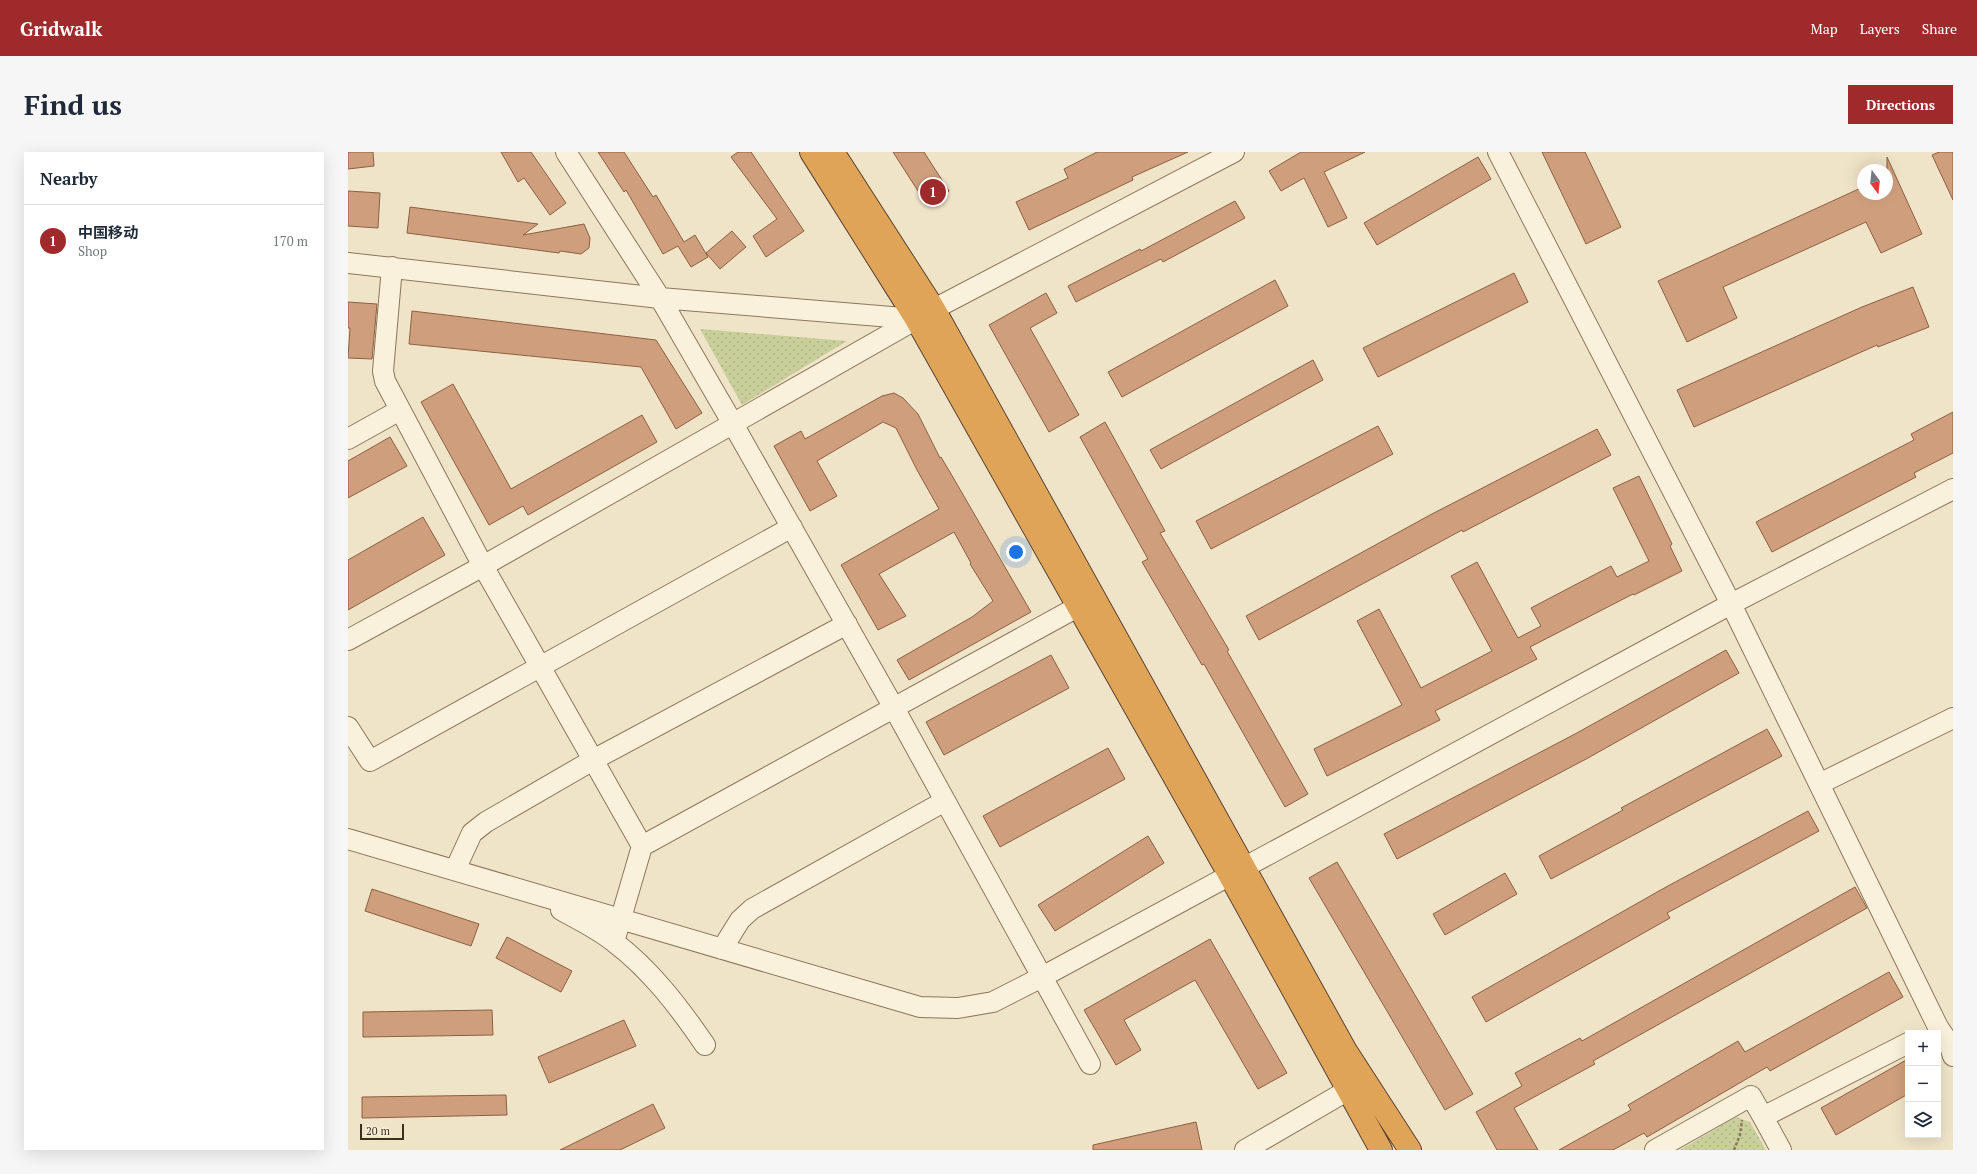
<!DOCTYPE html>
<meta charset="utf-8">
<style>
:root{--surface:#fff;--page:#f6f6f7;--text:#1f2937;--muted:#747a83;--line:#e0e1e3;--accent:#9e2a2b}
body{margin:0;font-family:"PT Serif","Noto Sans SC",serif;background:var(--page);color:var(--text)}
.controls{position:absolute;right:12px;bottom:12px;display:grid;overflow:hidden;border-radius:0px;box-shadow:0 4px 16px #0002}
.controls button{width:36px;height:36px;display:grid;place-items:center;padding:0;border:0;border-bottom:1px solid var(--line);background:var(--surface);color:var(--text);font:20px sans-serif}
.compass{position:absolute;left:1509px;top:12px;width:36px;height:36px;border-radius:50%;background:var(--surface);box-shadow:0 4px 16px #0002;rotate:165deg}
.scale{position:absolute;left:12px;bottom:10px;width:44px;box-sizing:border-box;padding-left:4px;border:2px solid #3d2e20;border-top:0;font-size:11px;line-height:14px;white-space:nowrap;color:#3d2e20;-webkit-text-stroke:3px #f7eed8;paint-order:stroke}
.you{position:absolute;left:668px;top:400px;width:14px;height:14px;margin:-10px;border:3px solid #fff;border-radius:50%;background:#1a73e8;box-shadow:0 0 0 6px #1a73e833}
.badge{display:grid;place-items:center;width:26px;height:26px;border-radius:50%;background:var(--accent);color:#fff;font-size:13px;font-weight:700}
.pin{position:absolute;translate:-50% -50%;border:2px solid #fff;box-shadow:0 1px 4px #0006}
.list{margin:0;padding:0;list-style:none}
h2{display:flex;justify-content:space-between;align-items:center;height:52px;margin:0;padding:0 16px;font-size:17px}
h2 small{font-size:13px;font-weight:400;color:var(--muted)}
.list li{display:grid;grid-template-columns:26px 1fr auto;gap:12px;align-items:center;box-sizing:border-box;height:72px;padding:0 16px;border-top:1px solid var(--line)}
.list b{display:block;font-size:15px;white-space:nowrap}
.list p{margin:0;font-size:13px;white-space:nowrap;color:var(--muted)}
.list em{font-size:13px;font-style:normal;color:var(--muted)}
.icon{flex:none;width:22px;height:22px;fill:none;stroke:currentColor;stroke-width:2;stroke-linecap:round;stroke-linejoin:round}
.map{position:relative;flex:none;width:1605px;height:998px;overflow:hidden;border-radius:0px}
header{display:flex;align-items:center;gap:24px;box-sizing:border-box;height:56px;padding:0 20px;background:var(--accent);color:#fff}
header strong{font-size:19px}
nav{display:flex;gap:22px;margin-inline-start:auto;font-size:14px}
.intro{display:flex;align-items:center;justify-content:space-between;box-sizing:border-box;height:96px;padding:0 24px}
h1{margin:0;font-size:28px}
.button{padding:10px 18px;border-radius:0px;background:var(--accent);color:#fff;font-size:14px;font-weight:700}
main{display:flex;gap:24px;padding:0 24px}
aside{flex:1;background:var(--surface);border-radius:0px;box-shadow:0 4px 16px #0002}
.map>svg:first-child{display:block}
.green{fill:url(#green-dots)}
.building{fill:#cf9f7d;stroke:#8d5f41}
.lines{fill:none;stroke-linecap:round;stroke-linejoin:round}
.minor-casing{stroke:#8d765c;stroke-width:22}
.highway-casing{stroke:#5b4430;stroke-width:24}
.path{stroke:#8d765c;stroke-width:2.5;stroke-dasharray:3 2;stroke-linecap:butt}
.minor{stroke:#faf1dc;stroke-width:20}
.highway{stroke:#e0a458;stroke-width:22}
</style>
<header>
<strong>Gridwalk</strong>
<nav><a>Map</a><a>Layers</a><a>Share</a></nav>
</header>
<div class="intro"><h1>Find us</h1><a class="button">Directions</a></div>
<main>
<aside>
<h2>Nearby<small></small></h2>
<ul class="list">
<li><span class="badge">1</span><div><b>中国移动</b><p>Shop</p></div><em>170 m</em></li>
</ul>
</aside>
<div class="map">
<svg width="1605" height="998" viewBox="0 0 1605 998">
<defs>
<pattern id="green-dots" width="8" height="8" patternUnits="userSpaceOnUse"><rect width="8" height="8" fill="#c9cf9b"/><path d="M2 2h.1M6 6h.1" fill="none" stroke="#aeb285" stroke-width="1.8" stroke-linecap="round"/></pattern>
</defs>
<rect width="100%" height="100%" fill="#f0e4c8"/>
<path class="green" d="M352,177L499,189L394,253Z
M1388,965L1402,970L1418,998H1332Z"/>
<path class="building" d="M0,0H25L26,14L0,17Z
M153,0H183L218,51L202,63L176,26L170,30Z
M250,0H276L305,45L308,43L336,90L347,83L360,105L343,115L330,94L315,102L278,38L276,40Z
M390,0H403L456,79L418,105L405,84L429,67L383,5Z
M545,0H576L601,39L579,53Z
M749,0H840L784,25L785,28L681,78L668,50L720,26L716,17Z
M953,0H1017L976,20L999,66L980,75L956,26L933,39L921,19Z
M1194,0H1237L1273,75L1238,92Z
M1591,0H1605V48L1584,3Z
M1130,5L1143,27L1029,93L1016,71Z
M1539,5L1574,82L1533,101L1518,70L1375,135L1389,166L1339,190L1310,129L1515,35V42H1539Z
M0,39L32,41L30,76L0,74Z
M887,49L897,66L815,110L813,107L728,150L720,134L792,97L793,99Z
M62,55L190,72L175,83L236,72L242,86L241,96L233,102L212,99L211,101L59,81Z
M384,79L398,95L372,117L358,101Z
M1166,121L1180,150L1030,225L1015,196Z
M927,128L940,154L774,245L760,220Z
M1565,135L1581,175L1530,195L1529,193L1346,275L1329,238L1514,155Z
M698,141L709,161L682,176L731,263L701,280L641,173Z
M0,150L29,152L24,207L0,206L2,176H0Z
M64,159L308,188L354,261L328,277L293,215L61,192Z
M965,208L975,228L813,317L802,298Z
M105,232L163,337L294,263L309,290L180,363L175,354L141,373L73,250Z
M546,241L555,246L570,262L592,306L593,305L606,327L683,460L561,528L549,508L624,465L645,449L622,412L623,411L606,380L531,422L558,464L530,478L493,413L591,357L569,318L548,276L535,270L469,309L489,344L462,359L426,294L453,279L457,287L534,244Z
M1605,260V301L1566,321L1568,325L1424,400L1408,370L1566,288L1563,282Z
M757,270L817,379L812,381L881,498L879,499L960,642L937,655L856,512L854,513L794,410L800,407L732,285Z
M1030,274L1045,302L863,397L848,369Z
M1249,277L1263,303L1115,380L1114,378L911,488L898,464L1082,363Z
M42,285L59,314L0,346V309Z
M1291,324L1324,392L1322,394L1334,419L1286,443L1285,442L1182,495L1189,507L1087,559L1092,568L979,624L966,597L1054,553L1009,469L1031,457L1073,536L1144,499L1103,424L1129,410L1170,486L1193,474L1183,456L1263,414L1269,425L1301,409L1265,336Z
M75,365L97,403L0,458V408Z
M1378,498L1391,521L1240,606L1049,707L1036,682L1227,582Z
M703,503L721,536L596,603L578,570Z
M1419,577L1434,604L1203,727L1191,704L1275,658L1273,656Z
M760,596L777,627L652,695L635,664Z
M1460,659L1471,679L1319,761L1322,766L1138,870L1124,845L1318,735Z
M800,684L816,711L707,779L690,753Z
M989,710L1125,942L1097,958L961,726Z
M1157,721L1169,742L1097,783L1085,762Z
M1507,735L1519,756L1245,909L1247,912L1166,956L1190,998H1149L1128,960L1174,934L1167,921L1232,886L1234,889Z
M24,737L131,772L123,794L17,759Z
M159,785L224,819L213,840L148,806Z
M862,787L939,921L910,937L847,828L776,868L793,898L768,913L736,858Z
M1541,820L1555,845L1422,919L1419,915L1299,985L1296,981L1265,998H1211L1283,958L1280,953L1390,889L1397,900Z
M144,858L145,883L15,885V860Z
M276,868L288,894L201,931L190,905Z
M1560,907V942L1488,983L1473,956Z
M158,943L159,963L14,966V945Z
M305,952L317,976L272,998H212Z
M848,970L854,998H745V993Z"/>
<g class="lines">
<defs>
<path id="minor" d="M218,0L312,146L385,272L546,556L742,912
M1150,0L1383,452L1590,875L1601,891L1605,904
M0,111L312,146L568,167
M44,115L35,219L37,229L135,414L294,694
M0,287L52,258
M0,488L135,414L586,157L886,0
M0,575L22,609L444,375
M1471,632L1605,566
M0,687L572,855L610,856L645,850L694,825L1383,452L1605,337
M107,718L124,681L138,670L245,608L499,472
M213,758C231,768 250,777 266,790C303,818 331,855 357,893
M266,790L294,694L744,447
M374,797L392,768L404,757L597,649
M1415,965L1433,998
M897,998L1014,930
M1307,998L1403,944L1415,965L1560,891"/>
<path id="highway" d="M463,0L568,167L881,722L1033,998
M485,0L586,157L998,899L1062,998"/>
</defs>
<use href="#minor" class="minor-casing"/>
<use href="#highway" class="highway-casing"/>
<path class="path" d="M1386,998L1392,983L1394,968"/>
<use href="#minor" class="minor"/>
<use href="#highway" class="highway"/>
</g>
</svg>
<div class="controls">
<button>+</button>
<button>−</button>
<button><svg class="icon" aria-label="layers" viewBox="0 0 24 24"><path d="M12 4l9 5-9 5-9-5zM3 14l9 5 9-5"/></svg></button>
</div>
<svg class="compass" viewBox="-18 -18 36 36"><path d="M0-13l5 13h-10z" fill="#e53935"/><path d="M0 13l5-13h-10z" fill="#747a83"/></svg>
<div class="scale">20 m</div>
<div class="you"></div>
<div class="pin badge" style="left:585px;top:40px">1</div>
</div>
</main>
